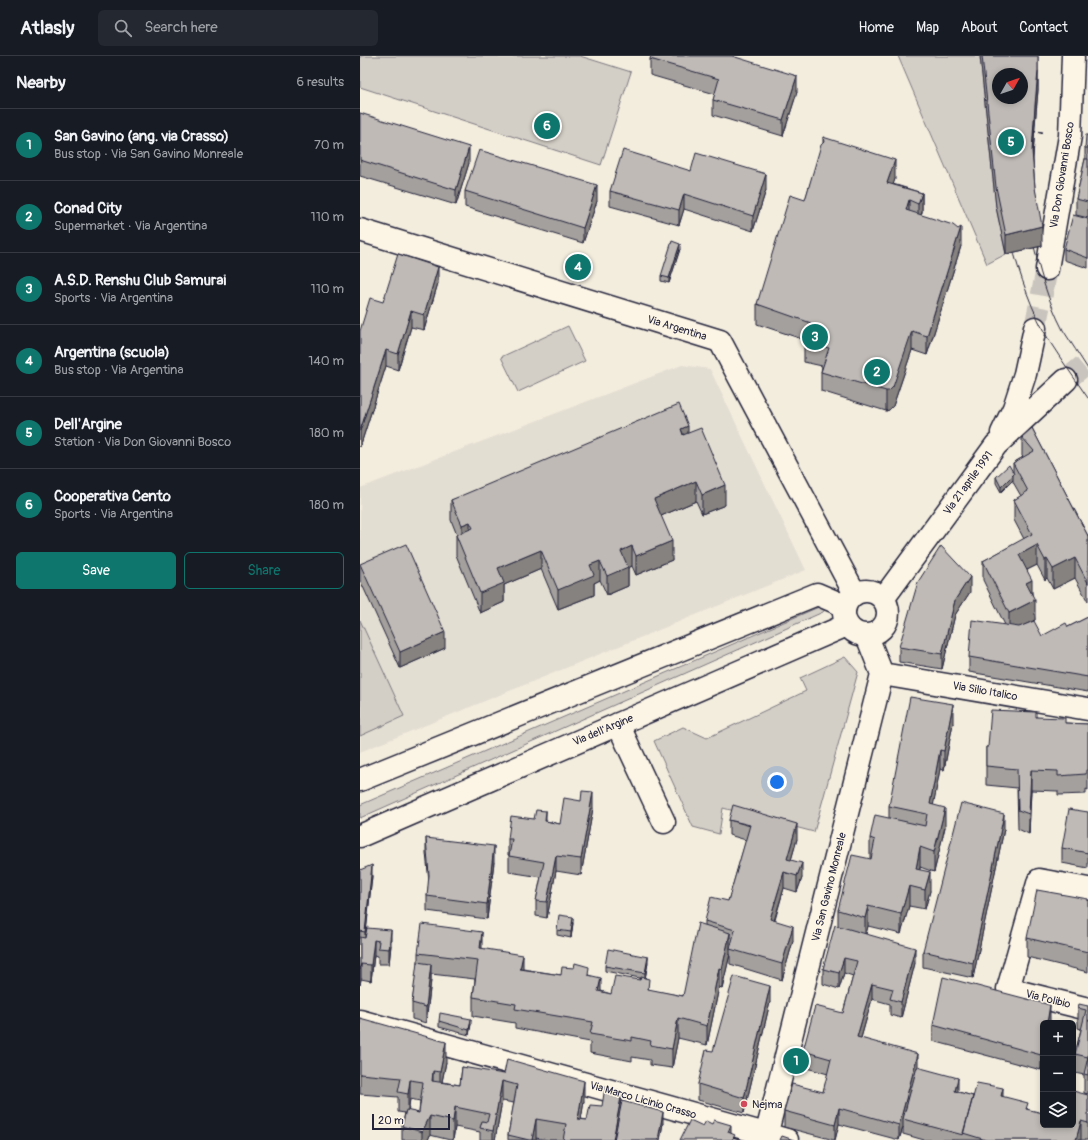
<!DOCTYPE html>
<meta charset="utf-8">
<style>
:root{--surface:#171b24;--page:#242831;--text:#f1f3f6;--muted:#9ea1a6;--line:#363941;--accent:#0f766e}
body{margin:0;font-family:Pangolin,sans-serif;background:var(--page);color:var(--text)}
.controls{position:absolute;right:12px;bottom:12px;display:grid;overflow:hidden;border-radius:6px;box-shadow:0 2px 6px #0003}
.controls button{width:36px;height:36px;display:grid;place-items:center;padding:0;border:0;border-bottom:1px solid var(--line);background:var(--surface);color:var(--text);font:20px sans-serif}
.compass{position:absolute;left:632px;top:12px;width:36px;height:36px;border-radius:50%;background:var(--surface);box-shadow:0 2px 6px #0003;rotate:50deg}
.scale{position:absolute;left:12px;bottom:10px;width:78px;box-sizing:border-box;padding-left:4px;border:2px solid #22223b;border-top:0;font-size:11px;line-height:14px;white-space:nowrap;color:#22223b;-webkit-text-stroke:3px #fcf5e5;paint-order:stroke}
.you{position:absolute;left:417px;top:726px;width:14px;height:14px;margin:-10px;border:3px solid #fff;border-radius:50%;background:#1a73e8;box-shadow:0 0 0 6px #1a73e833}
.badge{display:grid;place-items:center;width:26px;height:26px;border-radius:50%;background:var(--accent);color:#fff;font-size:13px;font-weight:700}
.pin{position:absolute;translate:-50% -50%;border:2px solid #fff;box-shadow:0 1px 4px #0006}
.list{margin:0;padding:0;list-style:none}
h2{display:flex;justify-content:space-between;align-items:center;height:52px;margin:0;padding:0 16px;font-size:17px}
h2 small{font-size:13px;font-weight:400;color:var(--muted)}
.list li{display:grid;grid-template-columns:26px 1fr auto;gap:12px;align-items:center;box-sizing:border-box;height:72px;padding:0 16px;border-top:1px solid var(--line)}
.list b{display:block;font-size:15px;white-space:nowrap}
.list p{margin:0;font-size:13px;white-space:nowrap;color:var(--muted)}
.list em{font-size:13px;font-style:normal;color:var(--muted)}
.actions{display:flex;gap:8px;padding:12px 16px}
.actions a{flex:1;padding:9px 0;border:1px solid var(--accent);border-radius:6px;text-align:center;font-size:14px;color:var(--accent)}
.actions .main{background:var(--accent);color:#fff}
.icon{flex:none;width:22px;height:22px;fill:none;stroke:currentColor;stroke-width:2;stroke-linecap:round;stroke-linejoin:round}
.map{position:relative;flex:none;width:728px;height:1084px;overflow:hidden}
header{display:flex;align-items:center;gap:24px;box-sizing:border-box;height:56px;padding:0 20px;background:var(--surface);border-bottom:1px solid var(--line)}
header strong{font-size:19px}
nav{display:flex;gap:22px;margin-inline-start:auto;font-size:14px}
.search{width:280px;height:36px;background:var(--page);display:flex;align-items:center;gap:10px;box-sizing:border-box;padding:0 14px;border-radius:6px;color:var(--muted);font-size:15px}
main{display:flex}
aside{flex:1;background:var(--surface)}
.map>svg:first-child{display:block}
.built{fill:#e3ded2}
.green{fill:#d4cfc6;stroke:#7b7880}
.lines{fill:none;stroke-linecap:round;stroke-linejoin:round}
.minor-tunnel{stroke:#c9c4bd;stroke-width:22;stroke-dasharray:22 11;stroke-linecap:butt}
.minor-casing{stroke:#22223b;stroke-width:25}
.path{stroke:#22223b;stroke-width:2.5;stroke-dasharray:4 3;stroke-linecap:butt}
.minor{stroke:#fcf5e5;stroke-width:22}
.tram{stroke:#22223b;stroke-width:1}
.wall{fill:#a4a09d;stroke:#22223b;fill-rule:evenodd}
.shaded-wall{fill:#86827f;stroke:#22223b}
.building{fill:#bfbab6;stroke:#22223b;fill-rule:evenodd}
.poi-dot{fill:#d1495b;stroke:#fcf5e5;stroke-width:1.5}
.labels{text-anchor:middle;dominant-baseline:central;stroke-width:3;stroke-linejoin:round;paint-order:stroke}
.street-label{font-size:11px;fill:#22223b;stroke:#fcf5e5}
.poi-label{font-size:11px;fill:#22223b;stroke:#fcf5e5;text-anchor:start}
</style>
<header>
<strong>Atlasly</strong>
<div class="search"><svg class="icon" aria-label="search" viewBox="0 0 24 24"><circle cx="10" cy="10" r="6"/><path d="M15 15l6 6"/></svg>Search here</div>
<nav><a>Home</a><a>Map</a><a>About</a><a>Contact</a></nav>
</header>
<main>
<aside>
<h2>Nearby<small>6 results</small></h2>
<ul class="list">
<li><span class="badge">1</span><div><b>San Gavino (ang. via Crasso)</b><p>Bus stop · Via San Gavino Monreale</p></div><em>70 m</em></li>
<li><span class="badge">2</span><div><b>Conad City</b><p>Supermarket · Via Argentina</p></div><em>110 m</em></li>
<li><span class="badge">3</span><div><b>A.S.D. Renshu Club Samurai</b><p>Sports · Via Argentina</p></div><em>110 m</em></li>
<li><span class="badge">4</span><div><b>Argentina (scuola)</b><p>Bus stop · Via Argentina</p></div><em>140 m</em></li>
<li><span class="badge">5</span><div><b>Dell'Argine</b><p>Station · Via Don Giovanni Bosco</p></div><em>180 m</em></li>
<li><span class="badge">6</span><div><b>Cooperativa Cento</b><p>Sports · Via Argentina</p></div><em>180 m</em></li>
</ul>
<div class="actions"><a class="main">Save</a><a>Share</a></div>
</aside>
<div class="map">
<svg width="728" height="1084" viewBox="0 0 728 1084">
<rect width="100%" height="100%" fill="#f3edde"/>
<filter id="ink" filterUnits="userSpaceOnUse"><feTurbulence type="fractalNoise" baseFrequency=".025" numOctaves="2"/><feDisplacementMap in="SourceGraphic" scale="8" xChannelSelector="R" yChannelSelector="G"/><feConvolveMatrix kernelMatrix="1 2 1 2 8 2 1 2 1" color-interpolation-filters="sRGB"/></filter>
<g filter="url(#ink)">
<path class="built" d="M322,309L350,313L446,514L0,696V432Z"/>
<path class="green" d="M0,0H220L271,16L241,109L0,31Z
M538,0H620L636,151L646,198L627,208Z
M208,270L225,305L158,336L141,301Z
M461,550L465,553L463,556L0,762V749Z
M0,564L44,660L0,680Z
M485,601L498,616L454,776L363,752L359,778L333,771L294,685L323,671L347,682L446,635L440,622Z"/>
<g class="lines">
<path class="minor-tunnel" d="M675,272L687,213
M706,324L728,306"/>
<defs>
<path id="minor" d="M0,174L360,285L495,538
M687,213L710,80L713,0
M642,377L654,352L665,318L675,272
M484 557a22 22 0 1 1 44 0a22 22 0 1 1-44 0Z
M523,543L636,389L706,324
M522,618L728,653
M258,668L304,766
M0,724L457,538L485,550
M0,780L487,569
M728,833L679,824L648,933L728,953
M0,965L427,1084
M405,1084L522,618L507,580"/>
</defs>
<use href="#minor" class="minor-casing"/>
<path class="path" d="M672,75L685,77"/>
<use href="#minor" class="minor"/>
<path class="tram" d="M672,180C678,212 688,245 703,274C711,287 720,300 728,313
M651,186C660,220 672,256 690,286C702,305 715,323 728,342"/>
</g>
<path class="wall" d="M620,0H678V34L675,69L673,103L675,132L682,190L646,198L636,151Z
M290,3L437,36L423,80L353,59V44L355,38L290,19Z
M0,57L109,107L96,149L0,120Z
M728,79V162L716,159V143L725,103V92Z
M463,81L535,123L533,128L562,137V156L561,159L601,190L567,299L552,294L533,350L529,354L526,355L461,335V316L462,310L444,306V286L445,284L397,268V248L445,144L463,87Z
M331,115L406,134L393,175L324,153L319,169L250,150V135Z
M105,135L237,145L223,187L105,151Z
M728,163V212L704,204V193Z
M320,193L309,227L301,225V220Z
M78,227L64,274L51,271L38,314L26,310L0,391V275L23,246Z
M672,372L728,480V546L715,522L693,533L687,522L685,524L677,509L667,514L672,538L675,564L665,568L682,580L708,571L728,561V636L609,616V601L645,569L623,524V505L664,483L654,464V444L661,440L653,426V424L641,436L636,427V421L653,418V407L663,401L662,400V381Z
M328,377L365,449L342,458L336,445L301,460L312,504L276,519L272,510L268,512V530L247,539L240,524L234,527V539L198,553L181,513L144,529V546L120,557L96,499V479H97L91,464V444Z
M0,508L85,592L40,612L0,524Z
M610,536L595,559L582,613L539,606V591Z
M676,661L705,667L728,668V734L726,733V738L698,739V735L671,734L669,778L658,773L657,732L626,729V691H628Z
M593,667L584,714L580,713L573,749L585,771L574,816L560,811V814L570,835L565,853L549,850L541,878L508,870L506,878L555,907L541,962L530,959V948L512,943L501,982L558,1011L598,1036L613,1040L643,1041L668,1053L683,1069L728,1039V1084H564L543,1078V1071L539,1084L479,1068L475,1084H474L424,1071V1055L463,1036L468,1018L443,1011V995L483,957L493,920L484,917L479,933L463,928V913L478,870V854L511,803L510,802V782L529,762V750Z
M233,752L221,819L196,815L187,862L176,860V845L181,821L149,816V799H148V783L186,765L200,768Z
M728,756V812L702,807V792Z
M369,764L437,783L431,804L442,822L437,836L424,832L415,864L433,885L422,924L370,908V898L362,932L359,931L347,989L318,982L312,1012L290,1009V1004L272,1001V1005L230,997V986L155,972V967L113,960V941L115,923L71,918V924L66,967L52,963V947L58,906V897L122,893L163,913L201,919H229L241,935L251,938L280,924V922L245,915V910L288,907L285,922L289,934L323,940L345,869V865L368,845L386,784L369,779Z
M644,773L613,922L563,911V895Z
M66,782L134,806L127,863L67,855V840L69,826L66,797Z
M0,814L12,820L6,875L31,889L29,908H18V900L14,899L11,925L1,923L0,929Z
M728,843V916L667,901V882Z
M213,867L211,882L197,879V874Z
M410,946L384,1057L338,1044V1028L353,995Z
M728,950V1038L724,1037V1019L715,1017V998L721,973L718,972V952Z
M0,962L86,1006L82,1026L100,1029L102,1011L224,1045L221,1063L227,1064L242,1050L262,1045L303,1067L300,1084H188L176,1082V1084H148V1079L154,1047L142,1045L135,1084H120V1076L95,1071L93,1084H90L70,1079L68,1084H42V1070L45,1057L38,1056V1041L0,1038ZM50,1043L60,1045L59,1057L48,1055Z
M690,964V967H683V1002L681,1014L573,985V969Z
M79,965L111,968L109,979L79,971Z"/>
<path class="shaded-wall" d="M678,15V34L675,69L672,114V95L675,49Z
M437,20V36L423,80V64Z
M109,91V107L96,149V134Z
M535,104V123L527,146V127Z
M406,118V134L393,175V160Z
M237,129V145L223,187V172Z
M562,137V156L558,167V148Z
M324,138V153L319,169V154Z
M549,144V164L546,154Z
M682,170V190L646,198V179Z
M601,171V190L567,299V280Z
M320,188V193L309,227V222Z
M78,211V227L64,274V259Z
M51,255V271L38,314V298Z
M552,275V294L533,350L529,354L526,355V335Z
M26,294V310L0,391V375Z
M328,370V389L321,373Z
M653,418V424L641,436V431Z
M336,425V445L294,463V443Z
M365,429V449L342,458V439Z
M110,466V485L102,489V469Z
M312,485V504L276,519V500Z
M677,489V509L659,518V499Z
M272,490V510L268,512V530L247,539V520L261,495Z
M181,494V513L144,529V546L120,557V537L138,512Z
M715,502V522L693,533V513Z
M687,503V522L685,524V504Z
M240,505V524L234,527V539L198,553V534L230,509Z
M610,521V536L595,559L582,613V598L595,544Z
M672,524V543L666,527Z
M675,544V564L649,577V557Z
M85,576V592L40,612V596Z
M593,648V667L584,714V695Z
M580,694V713L570,767V748Z
M671,714V734L669,778V758Z
M233,736V752L221,819V803Z
M585,752V771L574,816V796Z
M186,755V771L185,765Z
M644,758V773L613,922V907Z
M437,768V783L427,818V803Z
M134,790V806L127,863V848Z
M560,791V811L556,832V813Z
M196,800V815L187,862V846Z
M442,807V822L437,836V820Z
M12,809V820L5,887V876Z
M424,816V832L410,878V863Z
M570,816V835L565,853V834Z
M549,830V850L541,878V858Z
M508,850V870L505,881V862Z
M213,861V867L211,882V876Z
M433,870V885L422,924V908Z
M31,874V889L29,908V893Z
M122,876V895L120,892Z
M370,877V898L362,932V913Z
M14,884V899L11,925V909Z
M555,892V907L541,962V946Z
M163,899V919L160,913Z
M288,901V907L285,923V917Z
M484,902V917L479,933V917Z
M1,908V923L0,929V914Z
M71,908V924L66,967V951Z
M359,912V931L347,989V970Z
M241,922V941L238,935Z
M512,928V943L497,996V981Z
M410,930V946L384,1057V1042Z
M690,949V967H687Z
M318,962V982L312,1012V993Z
M111,963V968L109,979V974Z
M86,986V1006L80,1035V1016Z
M683,987V1002L681,1014V999Z
M558,998V1013L543,1063V1071L539,1084V1069Z
M73,1015V1034L72,1025Z
M598,1022V1037L595,1035Z
M50,1024V1043L48,1058V1038Z
M142,1025V1045L135,1084H133V1075Z
M224,1025V1045L218,1082V1063Z
M643,1032V1052L641,1040Z
M262,1036V1056L256,1084H253Z
M95,1051V1071L93,1084V1065Z
M479,1052V1068L475,1084V1069Z
M303,1056V1067L300,1084H298Z
M70,1060V1079L68,1084H62V1076Z
M176,1063V1084H172Z
M721,1065V1084H716Z
M371,1069V1084L368,1076Z"/>
<path class="building" d="M291,0H372L437,20L423,64L353,44L359,23L290,3Z
M622,0H678V15L675,49L672,95L675,132L682,170L646,179L636,131ZM638,18H662V42H638Z
M0,57L109,91L96,134L0,104Z
M726,79H728V92H725Z
M463,81L535,104L527,127L562,137L558,148L549,144L546,154L593,169L598,173L601,171L567,280L552,275L533,331L529,335H526L461,316L469,292L444,286L451,267L397,248L430,139L445,144L461,89L464,86Z
M119,94L237,129L223,172L105,135Z
M263,94L331,115L336,97L406,118L393,160L324,138L319,154L250,135Z
M725,103H728V146L716,143Z
M713,159L728,163V202L704,193Z
M312,185L320,188L309,222L301,220Z
M38,198L78,211L64,259L51,255L38,298L26,294L0,375V275L10,242L23,246Z
M319,348L328,370L321,373L323,379L341,372L365,429L342,439L336,425L294,443L312,485L276,500L272,490L261,495L268,511L247,520L240,505L230,509L234,519L198,534L181,494L138,512L144,527L120,537L96,479L113,472L110,466L102,469L91,444Z
M672,372L728,480V527L715,502L693,513L687,503L685,504L677,489L659,499L672,524L666,527L675,544L649,557L623,505L672,478L654,444L668,435L653,407L674,395L662,381Z
M649,409L654,418L641,431L636,421Z
M46,488L85,576L40,596L0,508Z
M581,490L610,521L595,544L582,598L539,591L558,526Z
M728,561V621L609,601L612,564L659,571L674,565L682,580L706,567L708,571Z
M550,641L593,648L584,695L580,694L570,748L585,752L574,796L560,791L556,813L570,816L565,834L549,830L541,858L508,850L505,862L478,854L492,799L511,803L515,784L510,782L515,759L565,770L567,758L529,750Z
M631,654L676,656V661L705,662V667L728,668V714H726V718L698,720V715L671,714L669,758L658,754L657,713L626,710V691H628Z
M222,735L233,736L221,803L196,800L187,846L176,845L184,806L149,800L152,783H148L151,760L174,763L176,754L186,755L185,765L200,768L204,742L221,745Z
M601,747L644,758L613,907L563,895Z
M373,749L437,768L427,803L442,807L437,820L424,816L410,863L433,870L422,908L370,893L375,874L345,865L351,841L368,845L390,769L369,764Z
M709,753L728,756V797L702,792Z
M66,782L134,790L127,848L67,840L69,819Z
M12,809L5,876L0,875V814Z
M677,834L728,843V896L667,882Z
M199,859L213,861L211,876L197,874Z
M338,867L370,877L362,913L359,912L347,970L318,962L312,993L290,989L291,985L272,981V985L230,978L233,966L155,953L156,948L113,941L118,904L58,897L62,868L122,876L120,892L163,899L160,913L201,919L202,911L214,912L215,907L229,911L228,919L241,922L238,935L251,938L255,920L280,924L281,921L289,923L288,933L323,940Z
M475,869L555,892L541,946L530,943L533,933L512,928L497,981L558,998L539,1069L479,1052L475,1069L424,1055L432,1028L463,1036L471,1003L443,995L455,950L483,957L497,905L484,902L479,917L463,913Z
M7,872L31,874L29,893L18,892L19,885L14,884L11,909L1,908L0,914V881L5,882Z
M248,893L288,901L285,917L245,910Z
M57,906L71,908L66,951L52,947Z
M374,920L410,930L384,1042L338,1028L346,994L353,995Z
M583,921L690,949L687,967H683V987L681,999L573,969Z
M719,948L728,950V1001L715,998L726,954L718,952Z
M80,957L111,963L109,974L79,965Z
M0,962L86,986L80,1016L73,1015L72,1025L100,1029L102,1011L144,1018L147,1003L224,1025L218,1063L227,1064L230,1049L242,1050L245,1031L262,1036L253,1084H203L206,1068L176,1063L172,1084H169L148,1079L157,1029L142,1025L133,1075L120,1072L122,1065L127,1066L129,1058L95,1051L93,1065L70,1060L62,1076L42,1070L46,1054L59,1057L63,1026L50,1024L48,1038L38,1036L41,1022L0,1018Z
M728,1001V1019L724,1018Z
M557,1011L598,1022L595,1035L613,1040L603,1079L543,1063Z
M617,1027L643,1032L641,1040L668,1047L666,1053L683,1057V1069H713V1035L728,1039V1067L721,1065L716,1084H626L603,1077Z
M262,1045L303,1056L298,1084H254Z
M330,1064L343,1070L346,1065L352,1068L354,1064L371,1069L368,1076L375,1079L372,1084H320Z
M422,1080L434,1084H420Z"/>
</g>
<circle class="poi-dot" cx="384" cy="1048" r="4"/>
<g class="labels">
<g class="street-label">
<text transform="translate(702 119) rotate(-81)">Via Don Giovanni Bosco</text>
<text transform="translate(317 272) rotate(17)">Via Argentina</text>
<text transform="translate(608 427) rotate(-54)">Via 21 aprile 1991</text>
<text transform="translate(625 635) rotate(10)">Via Silio Italico</text>
<text transform="translate(243 674) rotate(-23)">Via dell'Argine</text>
<text transform="translate(469 831) rotate(-76)">Via San Gavino Monreale</text>
<text transform="translate(688 943) rotate(14)">Via Polibio</text>
<text transform="translate(283 1044) rotate(16)">Via Marco Licinio Crasso</text>
</g>
<g class="poi-label">
<text x="392" y="1048">Nejma</text>
</g>
</g>
</svg>
<div class="controls">
<button>+</button>
<button>−</button>
<button><svg class="icon" aria-label="layers" viewBox="0 0 24 24"><path d="M12 4l9 5-9 5-9-5zM3 14l9 5 9-5"/></svg></button>
</div>
<svg class="compass" viewBox="-18 -18 36 36"><path d="M0-13l5 13h-10z" fill="#e53935"/><path d="M0 13l5-13h-10z" fill="#9ea1a6"/></svg>
<div class="scale">20 m</div>
<div class="you"></div>
<div class="pin badge" style="left:436px;top:1005px">1</div>
<div class="pin badge" style="left:517px;top:316px">2</div>
<div class="pin badge" style="left:455px;top:281px">3</div>
<div class="pin badge" style="left:218px;top:211px">4</div>
<div class="pin badge" style="left:651px;top:86px">5</div>
<div class="pin badge" style="left:187px;top:70px">6</div>
</div>
</main>
